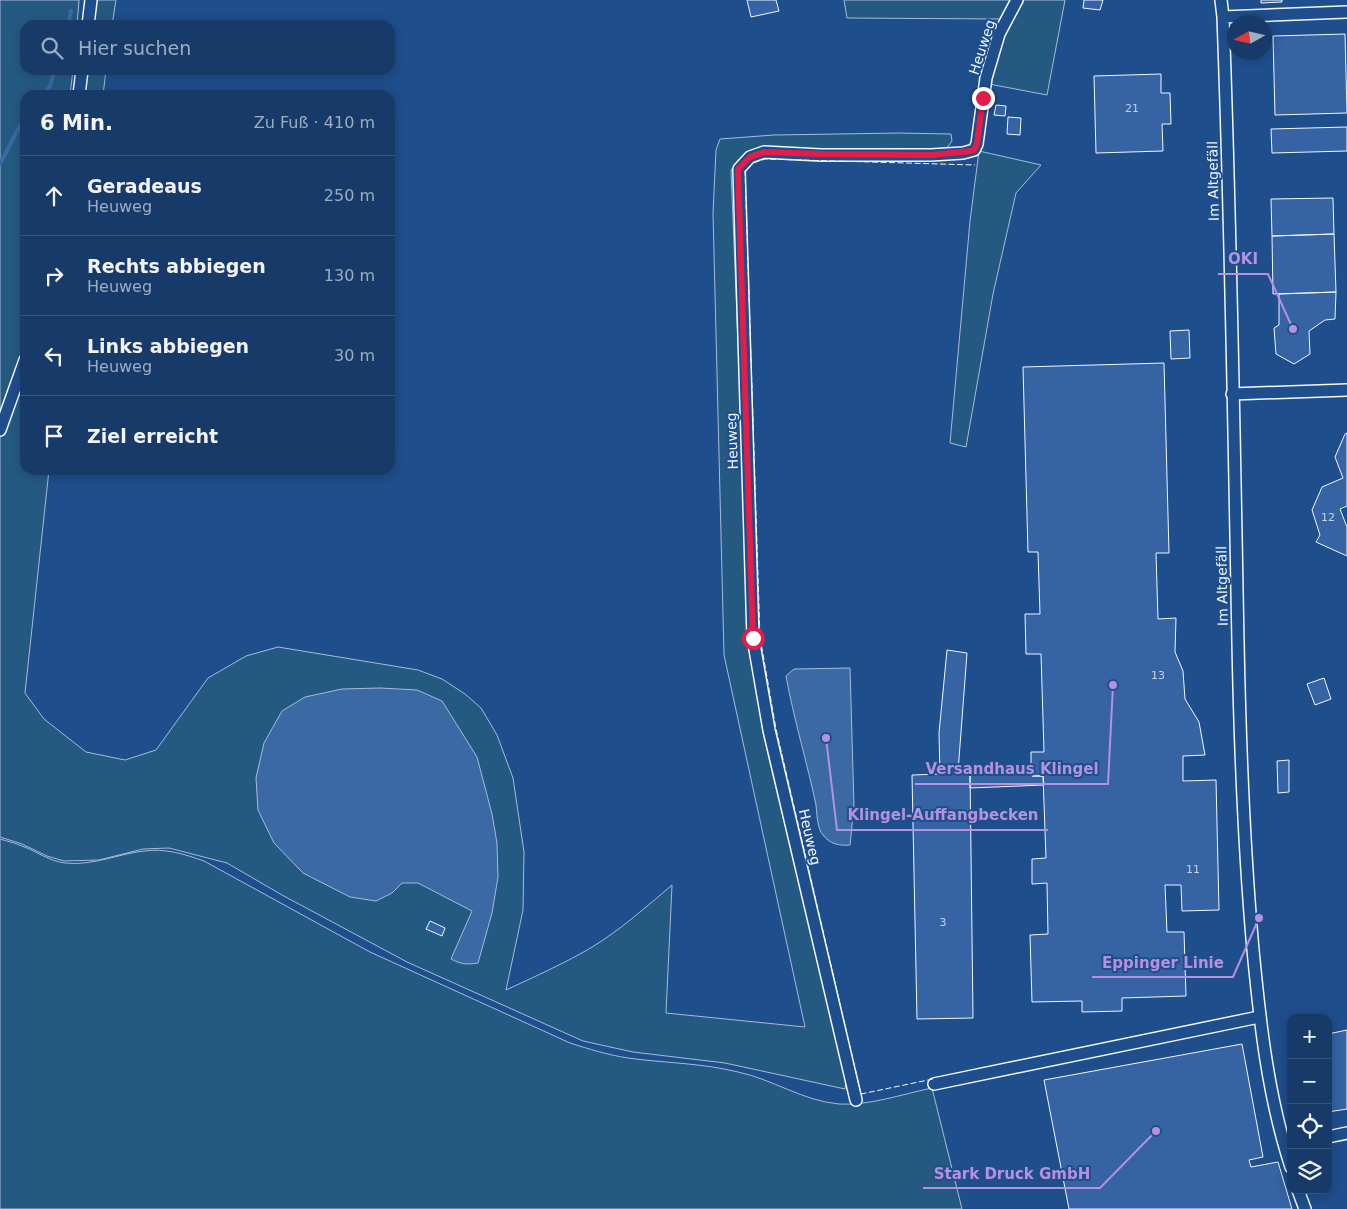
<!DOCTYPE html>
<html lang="de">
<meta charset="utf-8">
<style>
:root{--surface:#173a69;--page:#244571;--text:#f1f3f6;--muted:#9eadc0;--line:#36547d}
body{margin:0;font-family:"DejaVu Sans",sans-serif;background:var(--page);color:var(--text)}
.controls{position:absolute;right:15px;bottom:15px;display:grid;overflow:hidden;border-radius:10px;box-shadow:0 2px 12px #0003}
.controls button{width:45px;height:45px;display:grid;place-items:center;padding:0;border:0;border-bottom:1px solid var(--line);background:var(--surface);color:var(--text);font:25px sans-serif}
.compass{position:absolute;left:1227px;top:15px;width:45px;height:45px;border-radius:50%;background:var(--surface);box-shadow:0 2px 12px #0003;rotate:262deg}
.stop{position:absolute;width:15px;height:15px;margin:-11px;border:4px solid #e11d48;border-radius:50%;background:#fff}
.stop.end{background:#e11d48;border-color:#fff;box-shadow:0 1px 5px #0008}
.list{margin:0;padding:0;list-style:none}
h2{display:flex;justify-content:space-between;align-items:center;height:65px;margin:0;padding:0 20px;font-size:21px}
h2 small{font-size:16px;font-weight:400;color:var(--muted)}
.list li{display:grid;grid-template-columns:32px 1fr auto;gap:15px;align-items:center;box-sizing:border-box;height:80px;padding:0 20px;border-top:1px solid var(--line)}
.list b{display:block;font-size:19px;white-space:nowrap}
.list p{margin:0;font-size:16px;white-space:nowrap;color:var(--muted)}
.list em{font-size:16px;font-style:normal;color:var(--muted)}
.icon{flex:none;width:28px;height:28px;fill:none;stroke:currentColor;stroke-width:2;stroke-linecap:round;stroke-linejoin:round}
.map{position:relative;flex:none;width:1347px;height:1209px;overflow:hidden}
.search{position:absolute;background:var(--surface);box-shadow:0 2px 12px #0003;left:20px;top:20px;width:375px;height:55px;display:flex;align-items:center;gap:12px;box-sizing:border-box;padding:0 18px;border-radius:15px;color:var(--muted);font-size:19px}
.panel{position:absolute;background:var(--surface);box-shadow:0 2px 12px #0003;left:20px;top:90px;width:375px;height:385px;border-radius:15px}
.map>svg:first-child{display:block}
.green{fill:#245a82;stroke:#a8bbd7}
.water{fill:#3b69a3;stroke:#a8bbd7}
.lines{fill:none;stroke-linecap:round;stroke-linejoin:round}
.stream{stroke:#3b69a3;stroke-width:4}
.building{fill:#3563a3;stroke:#f2f6ff}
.minor-casing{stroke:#f2f6ff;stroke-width:14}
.minor{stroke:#1f4e8c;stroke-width:11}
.fence{stroke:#f2f6ff;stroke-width:1;stroke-dasharray:6 2.5;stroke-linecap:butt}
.route{stroke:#e11d48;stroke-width:6}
.labels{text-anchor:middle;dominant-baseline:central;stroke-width:4;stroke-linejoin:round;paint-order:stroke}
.number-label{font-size:11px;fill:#c3d1e8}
.street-label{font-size:14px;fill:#f2f6ff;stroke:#1f4e8c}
.leader{fill:none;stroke:#b691df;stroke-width:2}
.callout-dot{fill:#b691df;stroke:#1f4e8c;stroke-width:2}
.callout-label{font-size:15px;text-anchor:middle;font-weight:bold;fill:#b691df;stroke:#1f4e8c;stroke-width:4;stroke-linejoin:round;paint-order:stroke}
</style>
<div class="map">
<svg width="1347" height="1209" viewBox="0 0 1347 1209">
<rect width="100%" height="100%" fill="#1f4e8c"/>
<path class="green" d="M0,0H79L77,25H25V70H73L70,95H25V345L0,413Z
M97,0H116L112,25H92L94,11Z
M844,0H1010L1001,19L847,18Z
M1023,0H1065L1047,95L989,84L1004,37Z
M86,70H106L103,95H83Z
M899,133L951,134L952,141L946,149L910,151L762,148L746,153L731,170L750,637L763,733L846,1081L845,1089L725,1063L633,1052L583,1041L407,962L282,895L227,863L169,848L143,849L99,860L64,861L47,856L22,844L0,837V437L25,369V470H49L25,693L44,719L86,752L125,760L156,750L208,678L246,656L278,647L418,670L442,679L465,694L481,708L497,735L513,778L524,852L523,910L506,990C534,977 563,964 589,949C619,931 646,907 672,885L666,1013L805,1027L724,655L713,213L716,150L720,139L774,135Z
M979,151L1041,165L1016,193L993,294L966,447L950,443L970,221Z
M0,839C7,841 15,843 22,846C36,851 49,861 65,863C93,866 117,854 144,851C165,848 184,854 204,861L370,952L570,1043C589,1049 608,1055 628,1058C664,1063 702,1063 738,1072C772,1079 803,1101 839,1104C868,1106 903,1094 932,1088L962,1209H0Z"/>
<path class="water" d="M850,668L854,806L850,845C839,846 830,844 823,835C817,829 817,813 816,805C807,762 794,720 786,676L794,669Z
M380,688L417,690L442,701L477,757L492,814L497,843L498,877L492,913L478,963C467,965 460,964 451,959L472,911L418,883H402L392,893L376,901L350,897L303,873L274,843L258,810L256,778L264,743L282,711L305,697L342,689Z"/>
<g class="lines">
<path class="stream" d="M68,25L71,11
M43,95L50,86L55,70
M0,164L25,116"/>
</g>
<path class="building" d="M747,0H776L779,11L751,17Z
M1084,0H1103L1100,10L1083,8Z
M1261,0H1282V2L1261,3Z
M1345,34L1347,113L1275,115L1273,36Z
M1161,74V93H1170L1171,124H1162L1163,151L1096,153L1094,76Z
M996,105L1006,106L1005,116L994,115Z
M1008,117L1021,118L1020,135L1007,134Z
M1347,127V151L1272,153L1271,129Z
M1333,198L1334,234L1272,236L1271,199Z
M1334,234L1336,292L1273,294L1272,236Z
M1336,292L1335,319L1325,320L1309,331L1310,354L1294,364L1276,354L1274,328L1279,325V294Z
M1189,330L1190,358L1171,359L1170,331Z
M1164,363L1169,553H1156L1158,619L1176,618L1175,652L1183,671L1185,699L1199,722L1205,755L1183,756V781L1216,780L1219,910L1182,911L1181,885H1165L1167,932H1184L1186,996L1122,998V1011L1082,1012V1001L1032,1002L1030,935L1048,934L1047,883L1032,884V859L1046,858L1043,776H1032L1031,769V752H1044L1041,654H1026L1025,614H1040L1038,552H1028L1023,367Z
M1347,433V506L1340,509L1347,527V556L1316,542L1320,535L1312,510L1322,487L1343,478L1335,457L1345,434Z
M947,650L967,653L958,772H970L973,1018L917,1019L912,775L940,774L939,733Z
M1324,678L1331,699L1315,705L1307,684Z
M1289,760V792L1278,793L1277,761Z
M1031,769L1032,776H1043L1044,785L970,788V772Z
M430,921L445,928L442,936L426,929Z
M1347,1030V1109L1328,1112V1034Z
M1242,1044L1263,1157L1249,1160L1251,1167L1278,1162L1292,1209H1069L1044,1080Z"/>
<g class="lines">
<defs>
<path id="minor" d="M1221,0L1223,17C1231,226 1234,435 1238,643C1240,746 1244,848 1253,950C1260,1023 1268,1097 1291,1167
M1223,17L1347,12
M88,25L91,0
M79,95L82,70
M1232,394L1347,390
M0,430L25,360
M934,1084L1259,1017
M856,1100L769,730L753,638L739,169L750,157L764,152L821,155H931L963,153L974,150L977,144L986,78L999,34L1017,0
M1328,1137L1347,1133
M1298,1190L1305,1209"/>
</defs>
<use href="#minor" class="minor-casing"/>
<use href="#minor" class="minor"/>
<path class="fence" d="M933,1079L861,1094L776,729L760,637L745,171L753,163L765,159L975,165"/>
</g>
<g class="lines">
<path class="route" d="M753,638L738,169L750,157L764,152L821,154L931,155L971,151L974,150L977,144L983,98"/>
</g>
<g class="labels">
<g class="number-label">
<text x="1132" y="108">21</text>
<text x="1328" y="517">12</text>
<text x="1158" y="675">13</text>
<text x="1193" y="869">11</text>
<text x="943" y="922">3</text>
</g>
<g class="street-label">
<text transform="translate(982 47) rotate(-72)">Heuweg</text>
<text transform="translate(1213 181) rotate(-91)">Im Altgefäll</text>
<text transform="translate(732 441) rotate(-92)">Heuweg</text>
<text transform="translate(1222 586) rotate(-91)">Im Altgefäll</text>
<text transform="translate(810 837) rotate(77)">Heuweg</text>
</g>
</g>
<path class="leader" d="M1293 329L1268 274H1218M1113 685L1108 784H915M826 738L837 830H1048M1259 918L1233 977H1092M1156 1131L1100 1188H923"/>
<g class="callout-dot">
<circle cx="1293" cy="329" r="5"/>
<circle cx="1113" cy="685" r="5"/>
<circle cx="826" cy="738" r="5"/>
<circle cx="1259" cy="918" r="5"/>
<circle cx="1156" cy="1131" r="5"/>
</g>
<g class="callout-label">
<text x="1243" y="264">OKI</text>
<text x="1012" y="774">Versandhaus Klingel</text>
<text x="943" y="820">Klingel-Auffangbecken</text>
<text x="1163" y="968">Eppinger Linie</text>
<text x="1012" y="1179">Stark Druck GmbH</text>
</g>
</svg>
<div class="controls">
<button>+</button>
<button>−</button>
<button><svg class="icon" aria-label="locate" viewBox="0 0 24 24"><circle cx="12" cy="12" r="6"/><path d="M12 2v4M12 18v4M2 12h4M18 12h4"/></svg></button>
<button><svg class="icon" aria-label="layers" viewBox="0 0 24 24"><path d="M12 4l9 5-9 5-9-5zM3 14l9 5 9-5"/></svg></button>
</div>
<svg class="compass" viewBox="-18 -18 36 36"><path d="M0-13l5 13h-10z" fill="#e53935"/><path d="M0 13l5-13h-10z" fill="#9eadc0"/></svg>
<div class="stop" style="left:753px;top:638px"></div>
<div class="stop end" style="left:983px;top:98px"></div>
<div class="search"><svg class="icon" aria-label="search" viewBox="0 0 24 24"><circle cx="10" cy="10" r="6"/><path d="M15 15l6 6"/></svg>Hier suchen</div>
<section class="panel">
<h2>6 Min.<small>Zu Fuß · 410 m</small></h2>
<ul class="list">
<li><svg class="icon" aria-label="ahead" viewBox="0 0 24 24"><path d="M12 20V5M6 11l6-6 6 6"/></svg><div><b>Geradeaus</b><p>Heuweg</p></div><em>250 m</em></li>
<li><svg class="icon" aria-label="right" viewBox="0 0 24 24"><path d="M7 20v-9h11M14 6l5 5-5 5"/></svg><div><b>Rechts abbiegen</b><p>Heuweg</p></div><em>130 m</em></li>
<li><svg class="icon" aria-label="left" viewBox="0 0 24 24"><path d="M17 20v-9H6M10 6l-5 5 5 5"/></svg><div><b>Links abbiegen</b><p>Heuweg</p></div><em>30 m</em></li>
<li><svg class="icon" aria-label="arrive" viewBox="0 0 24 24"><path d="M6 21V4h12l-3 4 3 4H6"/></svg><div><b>Ziel erreicht</b></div></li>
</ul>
</section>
</div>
